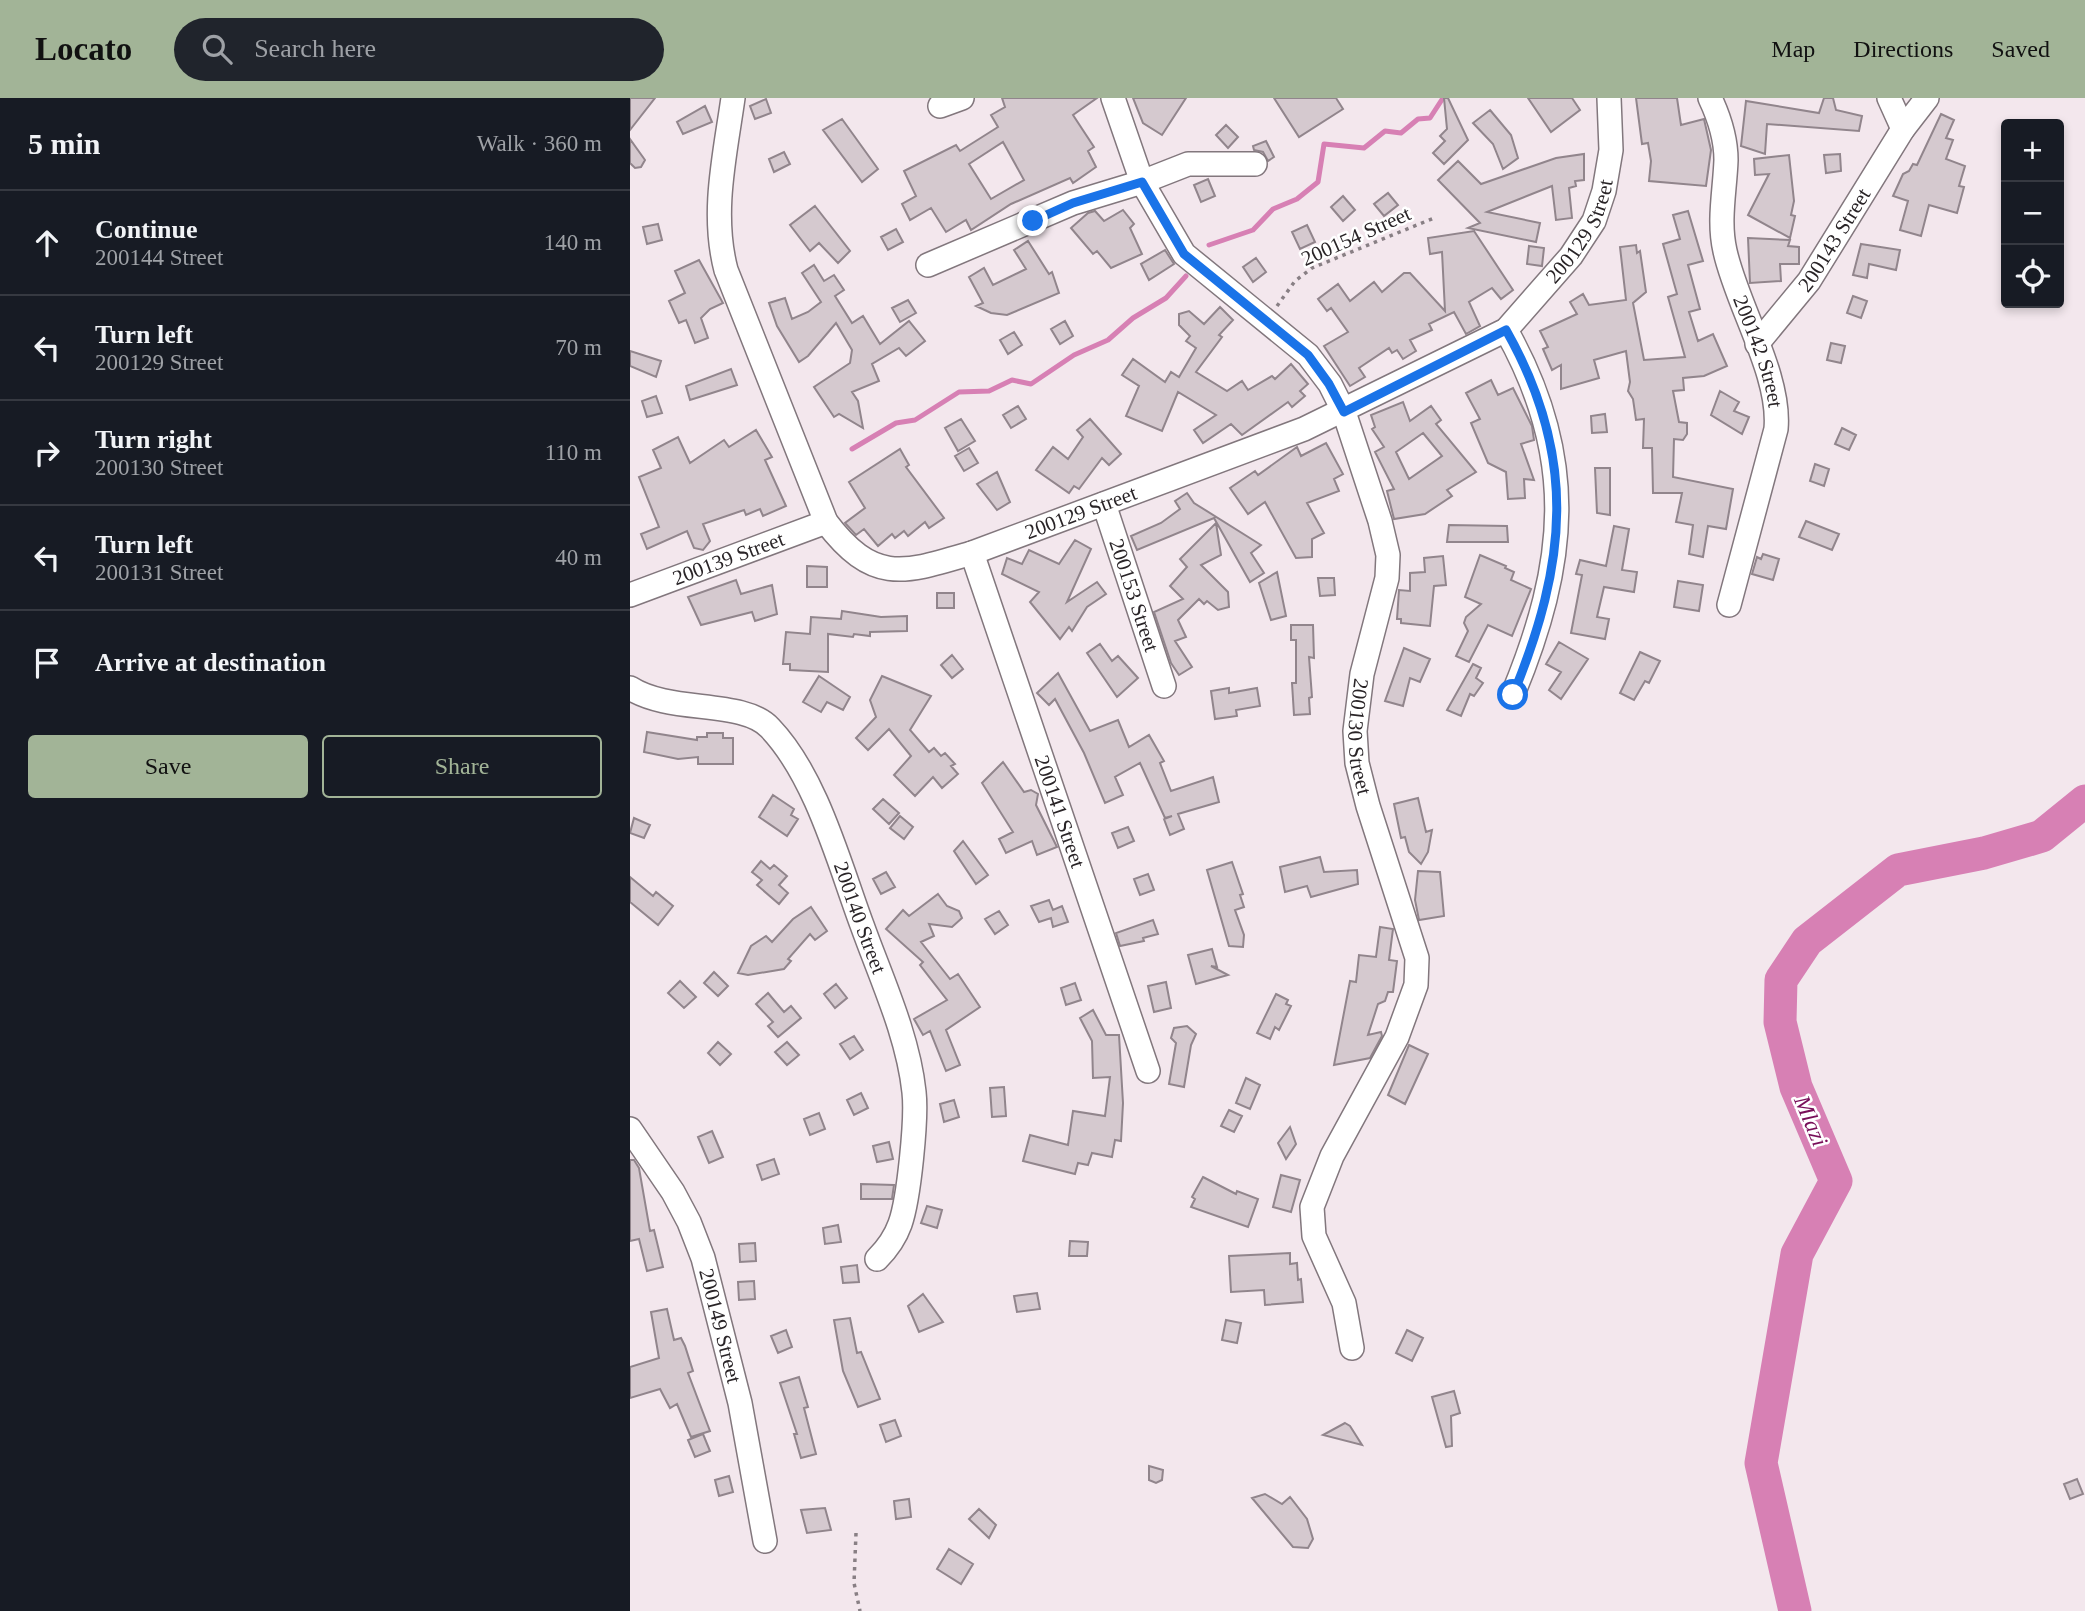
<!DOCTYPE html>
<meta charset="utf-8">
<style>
:root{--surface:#171b24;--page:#20242c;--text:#f1f3f6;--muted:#9ea1a6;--line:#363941;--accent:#a2b497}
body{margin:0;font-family:Georgia,serif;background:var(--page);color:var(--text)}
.controls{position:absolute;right:21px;top:21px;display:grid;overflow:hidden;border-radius:7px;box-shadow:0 4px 10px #0003}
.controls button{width:63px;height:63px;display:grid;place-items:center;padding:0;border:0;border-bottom:2px solid var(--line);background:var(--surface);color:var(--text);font:35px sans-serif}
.stop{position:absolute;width:21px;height:21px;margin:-16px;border:5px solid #1a73e8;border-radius:50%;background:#fff}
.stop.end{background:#1a73e8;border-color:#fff;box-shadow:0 2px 7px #0008}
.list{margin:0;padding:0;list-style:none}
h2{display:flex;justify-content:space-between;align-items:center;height:91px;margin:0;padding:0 28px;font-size:30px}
h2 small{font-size:23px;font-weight:400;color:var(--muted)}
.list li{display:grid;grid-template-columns:46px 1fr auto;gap:21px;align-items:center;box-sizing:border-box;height:105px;padding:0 28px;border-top:2px solid var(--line)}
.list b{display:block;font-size:26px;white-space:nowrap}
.list p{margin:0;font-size:23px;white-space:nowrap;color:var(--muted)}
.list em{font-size:23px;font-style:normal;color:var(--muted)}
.actions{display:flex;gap:14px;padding:21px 28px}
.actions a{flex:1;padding:16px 0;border:2px solid var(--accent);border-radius:7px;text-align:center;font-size:24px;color:var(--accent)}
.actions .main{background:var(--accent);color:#111}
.icon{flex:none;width:38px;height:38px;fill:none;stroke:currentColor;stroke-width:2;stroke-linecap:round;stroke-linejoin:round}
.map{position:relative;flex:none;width:1455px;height:1513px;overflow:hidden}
header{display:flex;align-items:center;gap:42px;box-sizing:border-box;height:98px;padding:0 35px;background:var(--accent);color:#111}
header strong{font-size:33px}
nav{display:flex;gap:38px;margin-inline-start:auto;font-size:24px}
.search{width:490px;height:63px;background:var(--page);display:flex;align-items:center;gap:18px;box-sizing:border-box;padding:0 24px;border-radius:38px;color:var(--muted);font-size:26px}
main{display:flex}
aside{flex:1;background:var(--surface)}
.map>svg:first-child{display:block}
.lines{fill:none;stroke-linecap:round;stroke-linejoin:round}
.stream{stroke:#d780b4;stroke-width:5}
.river{stroke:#d780b4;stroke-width:33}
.building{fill:#d5c9cf;stroke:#91858c;stroke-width:2;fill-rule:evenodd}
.minor-casing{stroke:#82777d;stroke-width:26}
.path{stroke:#887f84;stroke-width:3.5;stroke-dasharray:3.5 5;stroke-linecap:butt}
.minor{stroke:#fff;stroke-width:23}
.route{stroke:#1a73e8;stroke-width:9}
.labels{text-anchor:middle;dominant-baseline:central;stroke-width:5;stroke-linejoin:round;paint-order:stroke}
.street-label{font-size:21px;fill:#292427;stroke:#fff}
.water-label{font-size:23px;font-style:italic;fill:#780e59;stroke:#fff}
</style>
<header>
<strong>Locato</strong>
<div class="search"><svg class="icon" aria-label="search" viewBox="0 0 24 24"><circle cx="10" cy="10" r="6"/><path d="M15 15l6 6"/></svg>Search here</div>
<nav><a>Map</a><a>Directions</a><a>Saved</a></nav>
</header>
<main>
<aside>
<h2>5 min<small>Walk · 360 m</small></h2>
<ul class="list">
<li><svg class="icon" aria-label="ahead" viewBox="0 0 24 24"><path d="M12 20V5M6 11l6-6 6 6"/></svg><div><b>Continue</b><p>200144 Street</p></div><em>140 m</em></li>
<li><svg class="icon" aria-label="left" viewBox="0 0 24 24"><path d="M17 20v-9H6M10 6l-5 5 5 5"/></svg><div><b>Turn left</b><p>200129 Street</p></div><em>70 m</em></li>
<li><svg class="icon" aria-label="right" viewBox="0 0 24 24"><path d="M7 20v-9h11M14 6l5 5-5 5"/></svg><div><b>Turn right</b><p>200130 Street</p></div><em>110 m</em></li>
<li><svg class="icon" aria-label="left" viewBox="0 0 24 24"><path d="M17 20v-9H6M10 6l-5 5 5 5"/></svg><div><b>Turn left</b><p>200131 Street</p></div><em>40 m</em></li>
<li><svg class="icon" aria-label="arrive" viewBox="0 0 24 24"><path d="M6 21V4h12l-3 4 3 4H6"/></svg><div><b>Arrive at destination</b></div></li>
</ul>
<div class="actions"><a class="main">Save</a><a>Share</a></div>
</aside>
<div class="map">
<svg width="1455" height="1513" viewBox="0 0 1455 1513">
<rect width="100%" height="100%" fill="#f3e7ed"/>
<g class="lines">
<path class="stream" d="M579,147L623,132L643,111L667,101L688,84L694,46L734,50L755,33L771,35L788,21L800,20L813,0
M222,351L266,325L285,322L329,294L359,293L382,282L401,286L444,257L478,242L503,220L536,200L556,178"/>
<path class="river" d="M1165,1513L1131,1365L1167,1156L1206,1083L1166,989L1150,924L1151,882L1177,843L1268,772L1354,755L1412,738L1455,703"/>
</g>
<path class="building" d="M0,0H25L0,32Z
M372,0H467L443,17L464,49L458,53L466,69L443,85L440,80L381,106L341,132L336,122L316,134L301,110L280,122L272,106L286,98L274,73L326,47L330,53L368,29L361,17L375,9ZM373,44L394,82L361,101L339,66Z
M503,0H556L532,37L513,25Z
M644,0H706L713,11L669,39Z
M814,0H818L838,42L814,66L803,55L815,43L810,38L817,31Z
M898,0H942L950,12L921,34Z
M1006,0H1047L1051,27L1074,21L1081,52L1076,88L1019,83L1021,63L1018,45L1012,46Z
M1194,0H1203L1206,12L1232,18L1229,33L1137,26L1135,56L1111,48L1116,3L1189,15Z
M136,1L141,15L125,21L120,8Z
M75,8L82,24L53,36L47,24Z
M860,12L881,37L888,60L873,71L863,46L843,25Z
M1311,16L1324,22L1316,40L1323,42L1316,61L1335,68L1329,88L1334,89L1327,115L1299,107L1291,138L1270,132L1278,103L1263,98L1273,76L1279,73L1283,66L1287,67Z
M212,21L248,71L232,84L193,32Z
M596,27L608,39L598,50L586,37Z
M0,41L15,62L11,69L5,70L0,65Z
M636,43L644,59L638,63L633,54L624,52L623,48Z
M154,54L160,66L144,74L139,61Z
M954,56V82L945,83L946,88L939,90L942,120L926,122L922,88L857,114L910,125L906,144L838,130L850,125L808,82L828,63L851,86L926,60Z
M1210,56L1211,73L1196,75L1194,57Z
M1159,57L1164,103L1161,117L1165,118L1160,140L1118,117L1139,76L1125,77L1124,61Z
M578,81L585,98L571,104L564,87Z
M758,95L768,107L754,118L744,106Z
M713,98L725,112L713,123L701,109Z
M185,108L220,153L208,165L189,145L180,153L160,127Z
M493,112L504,126L500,130L512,156L481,170L467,153L463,156L441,130L458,115L465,113L474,123Z
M1058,113L1073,163L1058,167L1070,211L1059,214L1068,243L1083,236L1097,268L1074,278L1053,280L1054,292L1043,293L1049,324L1057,325V336L1053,342L1044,341L1043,379L1103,391L1096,431L1078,428L1073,459L1059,456L1063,427L1046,424L1052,395H1023L1022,350H1013L1014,321L1006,322L1003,301L998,293L1000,284L996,253L964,262L969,280L931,291V267L922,272L913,251L918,249L910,233L947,216L940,204L953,196L959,207L996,202L990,149L1006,147L1007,155L1010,153L1016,194L1003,205L1014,262L1055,259L1038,199L1047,196L1033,146L1050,141L1043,117Z
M28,126L32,142L17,146L13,129Z
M677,127L685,144L670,151L662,134Z
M266,131L273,144L258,152L251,139Z
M844,133L883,192L871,201L862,190L839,204L850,228L836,236L824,214L799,226L802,232L780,242L786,253L773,261L767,252L762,255L759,250L729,270L735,279L720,288L694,248L718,234L701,210L697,213L688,201L708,186L720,203L744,184L752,194L774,175H780L815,213L812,154L800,156L798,140Z
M1118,140L1160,142L1158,148L1169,149V166H1150L1151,183L1120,185Z
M398,143L419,176L422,174L429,195L377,217L361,215L346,208L353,205L339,179L354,170L363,187L396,171L384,152Z
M1231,146L1270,152L1266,172L1239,166L1237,180L1223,177Z
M899,148L914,150L912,168L897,166Z
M535,152L544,166L519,182L511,166Z
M626,160L636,174L623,184L613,169Z
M69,162L93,205L80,211L71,220L78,240L65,245L56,222L49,225L39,203L55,195L45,173Z
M184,167L194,183L204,177L214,192L205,198L222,225L233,218L250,246L279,223L295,243L276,258L269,250L242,266L249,283L222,294L228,303L233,330L209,316L204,319L184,289L220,265L222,252L206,225L178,258L169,264L147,228L139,205L155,200L162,221L178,214L191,204L172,175Z
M1223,198L1237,203L1231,220L1217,215Z
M278,202L286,215L270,224L262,210Z
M590,209L603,222L589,237L592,239L566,274L597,293L612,283L618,292L642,278L645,281L661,266L678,286L670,293L675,298L662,309L658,304L612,337L601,326L573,345L564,332L586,317L548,294L532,333L496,318L509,288L492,277L503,261L535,284L541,274L549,279L566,250L556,243L560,238L549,227V216L559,213L574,226Z
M435,223L443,238L430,246L421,231Z
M384,234L392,247L378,256L370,242Z
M1201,245L1215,248L1211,265L1197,262Z
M0,253L31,263L26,279L0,268Z
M101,271L107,287L60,302L56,288Z
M861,282L868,297L883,290L902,328L904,342L891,346L904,382L894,381L895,400L878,401L876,374L858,365L841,325L850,321L836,295Z
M1090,293L1109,304L1104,313L1119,319L1112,336L1081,317Z
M26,298L32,315L17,319L12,303Z
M773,304L780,323L801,308L811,322L806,326L846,374L817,392L822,398L795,416L764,421L757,393L764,391L745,354L754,349L742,331L745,329L741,317ZM793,335L812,358L779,381L766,354Z
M388,308L396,321L381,330L373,317Z
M975,316L977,334L962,335L961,318Z
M331,321L345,343L328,353L315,330Z
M460,321L491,356L479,367L472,360L449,391L444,388L439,395L406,372L423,349L438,361L453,339L447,332Z
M1212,330L1226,337L1219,352L1205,346Z
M126,332L142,359L135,362L156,408L133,418L130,411L116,417L114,412L73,426L80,443L73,452L64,450L57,433L17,451L11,436L29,429L9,379L31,370L23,352L48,339L60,365L94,342L99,349Z
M696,345L713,376L704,381L709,393L677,405L694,435L682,441V459L666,460L635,404L618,416L600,390L625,373L628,377L667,349L671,358Z
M339,350L348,365L334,373L325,358Z
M270,351L279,367L276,369L314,420L299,430L295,424L278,438L274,433L265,440L262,436L248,448L234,431L226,437L215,425L235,410L219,384Z
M1185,366L1199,371L1194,388L1180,383Z
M965,370H980V417L967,415Z
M367,374L380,404L367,412L347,386Z
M557,395L564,405L631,447L621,455L634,475L620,484L584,420L507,452L501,438L531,425L550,411L545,403Z
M1176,423L1209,436L1202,452L1169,439Z
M586,425L591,457L571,467L598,494L599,509L588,512L577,503L574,506L569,501L548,522L556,539L545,543L562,569L549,577L541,565L524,514L553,501L540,488L557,469L550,461Z
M819,427L877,428L878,444H817Z
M984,428L999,431L992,472L1007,474L1004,494L974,489L967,519L979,521L975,541L941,535L952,477L946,476L950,462L976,468Z
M445,442L461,451L437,504L467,484L476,496L457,509L442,533L439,529L430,541L400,504L409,494L372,476L377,460L392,466L399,452L429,466Z
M1133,456L1149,461L1143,482L1122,476L1127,459L1131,461Z
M850,457L876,468L875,470L884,474L881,482L901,491L882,538L858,527L839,564L826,558L838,533L834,525L836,519L851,506L835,499Z
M813,458L816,487L804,488L800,528L771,525V521H767L769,492L780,493V475L795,474L794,460Z
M177,468L197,469V489H177Z
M647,474L656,518L641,522L629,485Z
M688,480H704L705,497L690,498Z
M106,482L111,496L142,487L147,516L125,523L122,514L71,527L58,499Z
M1048,483L1073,487L1069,513L1044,509Z
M307,495H324V510H307Z
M212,513L251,519L277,518V533L240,534V538L224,536L223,539L198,536V574L160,572V566H153L156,534L180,536L181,519L211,521Z
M661,527H683L684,560L679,559L682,599L679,600L680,616L664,617L662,585H666V542H661Z
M929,544L958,561L931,601L919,592L931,574L916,566Z
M470,546L482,563L488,558L508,580L487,599L457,555Z
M774,550L800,561L790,584L780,580L773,608L755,603Z
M1010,554L1030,563L1019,585L1015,583L1004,602L990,595Z
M322,557L333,571L322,580L311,567Z
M843,566L851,570L846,580L853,585L844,598L840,596L831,618L817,612Z
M428,575L460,633L488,622L499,649L519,637L534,663L530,665L541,693L583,679L589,704L548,716L554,731L540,737L534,721L542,718L535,720L510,665L485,679L493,697L475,705L454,655L425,601L419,607L407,595Z
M189,578L220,599L213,612L197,604L191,614L173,604Z
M252,578L301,598L280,632L299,654L304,650L311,658L315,655L325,666L321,668L328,676L312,690L303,679L285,698L264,677L281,658L259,631L238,652L226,640L246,619L240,602Z
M599,590V595L627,590L630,608L606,612L607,618L585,621L581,593Z
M17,634L67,642V639H77V635H93V640H103V666H68V659L48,661L14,654Z
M373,664L394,694L401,692L408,696L406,707L427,749L407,757L402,743L376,755L369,741L383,734L352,685Z
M143,697L164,711L161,717L168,721L157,738L129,719Z
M788,700L796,734L802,732L798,754L791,766L779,754L775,739L771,740L764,706Z
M253,701L269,715L259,726L243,711Z
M270,718L283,729L274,741L260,730Z
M4,720L20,727L14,740L0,735Z
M498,729L504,743L488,750L482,735Z
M333,743L358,777L346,786L324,753Z
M690,759L694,774L727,772L728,786L681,799L677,788L655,794L650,769Z
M131,763L140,771L144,767L157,778L149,787L158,795L149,806L127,787L132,782L122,774Z
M602,764L613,796L610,797L614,809L605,812L614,837L613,849L599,848L577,772Z
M788,773L810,774L814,818L789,822L785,802Z
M256,774L265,789L251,796L243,781Z
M518,776L524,792L510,797L504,781Z
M0,779L23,798L26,794L43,808L28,827L0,804Z
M308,796L317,808L329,813L332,820L322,829L299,826L304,838L291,844L320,881L328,876L350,909L316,932L330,967L316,973L300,933L293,937L284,921L317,902L290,867L293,864L256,831L273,812L279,818Z
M419,802L423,812L432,808L438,824L423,829L421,820L409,824L401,808Z
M181,809L197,833L185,842L180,836L158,861L161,863L154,871L118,877L108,875L121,848L136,838L142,844L163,821Z
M369,813L378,827L365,836L355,821Z
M523,822L528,836L513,840L514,843L490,848L486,835Z
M750,829L763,831L759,862L767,863L763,894H758L755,903L748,906L738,937L751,934L752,938L740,960L704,967L720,883L726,884L729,857L746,859Z
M582,851L587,869L581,868L598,877L566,886L558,857Z
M84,874L98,888L88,898L74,885Z
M50,883L66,899L54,910L38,895Z
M536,884L541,910L524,914L518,888Z
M445,885L451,902L436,907L431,890Z
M206,886L217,900L205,910L194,896Z
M138,895L154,914L161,908L171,920L148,939L138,928L143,924L126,906Z
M646,896L658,902L656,906L661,908L649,932L645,929L640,941L627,935Z
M463,912L476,937H489L493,1005L491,1043L485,1042L482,1059L462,1055L458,1067L448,1065L445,1076L393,1063L400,1037L438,1047L443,1013L475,1018L480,979L463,980L462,943L450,920Z
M557,928L566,936L561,947L554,989L539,986L546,945L541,940L544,930Z
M224,938L233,952L220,961L210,946Z
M88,944L101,956L90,967L78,955Z
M157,944L169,957L157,967L145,954Z
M779,947L798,956L775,1006L758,997Z
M616,980L630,987L620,1011L606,1005Z
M374,989L376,1018L362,1019L360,990Z
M231,995L238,1010L224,1017L217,1002Z
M324,1002L329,1019L314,1024L310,1006Z
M599,1012L612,1018L604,1034L591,1028Z
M189,1015L195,1031L180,1037L174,1021Z
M660,1029L666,1046L656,1061L648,1045Z
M82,1033L93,1059L79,1065L68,1039Z
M259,1044L263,1061L247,1064L243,1048Z
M144,1061L149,1076L132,1082L127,1067Z
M0,1062H4L9,1070L20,1133L24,1132L33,1169L17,1173L9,1141L0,1143Z
M651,1077L670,1082L661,1114L643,1109Z
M573,1079L606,1096L607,1093L628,1101L618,1129L561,1109L565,1101L562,1099Z
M231,1086L264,1087L262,1101H231Z
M297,1108L312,1112L307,1130L291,1125Z
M208,1127L211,1144L195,1146L193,1130Z
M440,1143L458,1144L457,1158H439Z
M125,1145L126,1163L110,1164L109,1146Z
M660,1155V1166L667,1165L668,1182L671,1181L673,1204L635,1207L634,1192L601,1194L599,1158Z
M227,1167L229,1184L213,1185L211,1169Z
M124,1183L125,1201L109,1202L108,1184Z
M407,1195L410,1211L387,1214L384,1198Z
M293,1196L313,1224L289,1234L278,1208Z
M37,1211L44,1242L51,1240L55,1248L63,1273L58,1275L80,1333L61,1339L47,1306L40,1310L30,1291L0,1300V1269L29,1260L21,1214Z
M220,1220L227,1255L231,1254L250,1301L228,1309L213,1273L204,1222Z
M596,1222L611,1225L607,1245L592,1242Z
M156,1232L162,1249L148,1255L141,1238Z
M777,1232L793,1240L782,1263L766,1255Z
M169,1279L178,1309L174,1310L186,1356L171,1360L164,1336H167L150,1285Z
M824,1293L830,1315L821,1318L822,1348L816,1349L802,1299Z
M265,1322L271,1338L256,1344L250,1327Z
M715,1325L720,1328L732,1347L693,1337Z
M73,1336L80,1353L65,1359L58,1342Z
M519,1368L533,1372L532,1382L526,1385L519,1382Z
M99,1378L103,1394L89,1398L85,1382Z
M1447,1381L1453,1396L1440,1401L1434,1386Z
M635,1396L652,1406L660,1399L677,1421L683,1441L678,1450L663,1449L622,1400Z
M279,1401L281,1419L266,1421L264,1403Z
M195,1410L201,1432L177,1435L171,1412Z
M349,1411L366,1427L359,1440L339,1421Z
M319,1451L343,1466L331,1486L307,1471Z"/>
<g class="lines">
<defs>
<g id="minor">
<path id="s1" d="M103,0C95,57 81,115 96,172L196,424C244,487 274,475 342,455L674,331L876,232L941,158L964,123L974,93L981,52L979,0"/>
<path id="s2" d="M483,0L512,84L554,156L678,257L700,286L714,314L750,423L758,457L757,480L732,576L725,633L727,665L738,708L787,860L786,887L767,939L702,1058L682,1109L684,1138L714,1205L722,1250"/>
<path id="s3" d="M1080,0C1089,19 1096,41 1096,62C1095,92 1088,123 1095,153C1107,208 1151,277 1146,331L1099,507"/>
<path d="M1259,0L1273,31"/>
<path d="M310,8L332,0"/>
<path d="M298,167L443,105L512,84L558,66H625"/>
<path d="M876,232C948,360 937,465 883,596"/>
<path id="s4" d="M1127,246L1179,183L1273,31L1297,0"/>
<path id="s5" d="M474,406L534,588"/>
<path id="s6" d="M342,455L518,973"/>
<path id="s7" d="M0,497L196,424"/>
<path id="s8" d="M0,590C40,616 113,601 140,630C186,678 209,765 232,827C251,880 278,937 284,994C287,1020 279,1101 270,1126C265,1140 257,1151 247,1161"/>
<path id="s9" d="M0,1031L43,1094L59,1124L73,1160L110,1305L135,1443"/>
</g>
</defs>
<use href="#minor" class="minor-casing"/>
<path class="path" d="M647,208L665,183L682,170L804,120
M226,1435L224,1485L230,1513"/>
<use href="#minor" class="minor"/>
</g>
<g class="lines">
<path class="route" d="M403,123L443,105L512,84L554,156L678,257L699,286L714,314L876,232C948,359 937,465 883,597"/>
</g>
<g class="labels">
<g class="street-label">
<text stroke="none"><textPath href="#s1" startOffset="1314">200129 Street</textPath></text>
<text transform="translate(726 138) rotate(-24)">200154 Street</text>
<text stroke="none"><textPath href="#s4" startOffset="130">200143 Street</textPath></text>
<text stroke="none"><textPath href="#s3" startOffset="262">200142 Street</textPath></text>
<text stroke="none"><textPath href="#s1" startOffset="726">200129 Street</textPath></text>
<text stroke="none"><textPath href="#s7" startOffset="105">200139 Street</textPath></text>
<text stroke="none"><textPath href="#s5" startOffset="96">200153 Street</textPath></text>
<text stroke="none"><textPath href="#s2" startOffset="735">200130 Street</textPath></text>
<text stroke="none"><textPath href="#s6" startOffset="273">200141 Street</textPath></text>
<text stroke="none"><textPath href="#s8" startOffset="359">200140 Street</textPath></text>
<text stroke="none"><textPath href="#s9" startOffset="219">200149 Street</textPath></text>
</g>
<g class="water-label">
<text transform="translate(1181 1023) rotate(67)">Mlazi</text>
</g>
</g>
</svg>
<div class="controls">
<button>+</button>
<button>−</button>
<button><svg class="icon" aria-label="locate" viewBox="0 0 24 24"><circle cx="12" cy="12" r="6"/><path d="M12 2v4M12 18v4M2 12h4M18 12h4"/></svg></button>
</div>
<div class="stop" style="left:883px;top:597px"></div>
<div class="stop end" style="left:403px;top:123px"></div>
</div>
</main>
